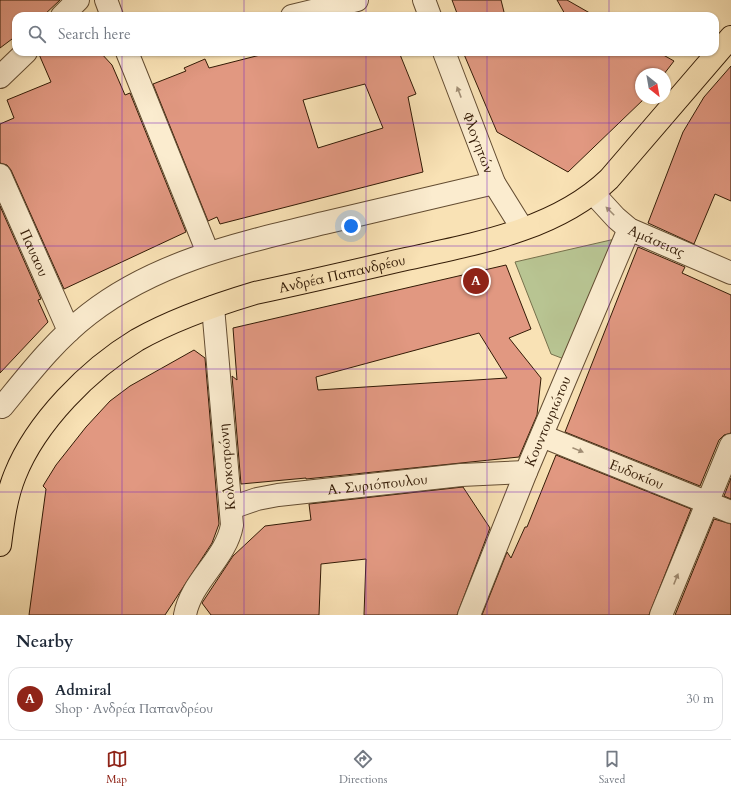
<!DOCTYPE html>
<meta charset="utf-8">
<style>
:root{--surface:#fff;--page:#f2f2f3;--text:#1f2937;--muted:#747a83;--line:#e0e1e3;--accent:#8f2418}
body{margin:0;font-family:Cardo,serif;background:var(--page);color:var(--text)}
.compass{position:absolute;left:635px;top:68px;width:36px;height:36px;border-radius:50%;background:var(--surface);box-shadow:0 1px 3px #0004;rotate:149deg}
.you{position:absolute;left:351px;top:226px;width:14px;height:14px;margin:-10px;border:3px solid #fff;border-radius:50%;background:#1a73e8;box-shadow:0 0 0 6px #1a73e833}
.badge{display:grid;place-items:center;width:26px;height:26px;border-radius:50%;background:var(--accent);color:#fff;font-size:13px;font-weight:700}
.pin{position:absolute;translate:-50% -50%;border:2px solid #fff;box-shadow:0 1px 4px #0006}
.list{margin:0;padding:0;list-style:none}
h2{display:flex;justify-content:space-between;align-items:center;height:52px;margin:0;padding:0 16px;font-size:17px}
h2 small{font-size:13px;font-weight:400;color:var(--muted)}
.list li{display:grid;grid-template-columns:26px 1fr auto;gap:12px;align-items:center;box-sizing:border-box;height:64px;margin:0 8px 8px;padding:0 8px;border:1px solid var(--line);border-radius:12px}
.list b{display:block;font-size:15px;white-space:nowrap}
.list p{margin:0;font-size:13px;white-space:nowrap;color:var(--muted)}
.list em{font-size:13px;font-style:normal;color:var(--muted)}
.icon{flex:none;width:22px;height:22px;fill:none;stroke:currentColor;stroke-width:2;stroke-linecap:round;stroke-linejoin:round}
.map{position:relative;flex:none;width:731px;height:615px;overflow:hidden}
.search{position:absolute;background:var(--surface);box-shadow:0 1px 3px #0004;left:12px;right:12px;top:12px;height:44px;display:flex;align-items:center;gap:10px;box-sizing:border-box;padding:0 14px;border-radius:12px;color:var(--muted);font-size:15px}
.sheet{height:124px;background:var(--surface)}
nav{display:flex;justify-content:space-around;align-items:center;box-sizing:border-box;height:56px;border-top:1px solid var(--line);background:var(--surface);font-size:11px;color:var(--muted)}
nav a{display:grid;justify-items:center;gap:2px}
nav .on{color:var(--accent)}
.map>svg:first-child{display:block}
.green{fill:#b8c492;stroke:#76704c}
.building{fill:#e19881;stroke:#331b06;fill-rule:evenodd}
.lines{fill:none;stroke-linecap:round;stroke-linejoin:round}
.minor-casing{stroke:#644d32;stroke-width:24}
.major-casing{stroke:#331b06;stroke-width:24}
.minor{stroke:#fbeccf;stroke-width:22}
.major{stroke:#f9e2b5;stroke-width:22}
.oneway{fill:#a18e75}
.grid{fill:none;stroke:#7b2cbf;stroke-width:1;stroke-opacity:0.55}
.labels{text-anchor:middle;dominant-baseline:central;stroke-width:3;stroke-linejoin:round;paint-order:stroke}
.street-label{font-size:14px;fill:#331b06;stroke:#fbeccf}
</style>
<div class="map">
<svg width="731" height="615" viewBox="0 0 731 615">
<rect width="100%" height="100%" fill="#f9e2b5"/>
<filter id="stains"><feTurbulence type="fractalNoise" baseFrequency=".005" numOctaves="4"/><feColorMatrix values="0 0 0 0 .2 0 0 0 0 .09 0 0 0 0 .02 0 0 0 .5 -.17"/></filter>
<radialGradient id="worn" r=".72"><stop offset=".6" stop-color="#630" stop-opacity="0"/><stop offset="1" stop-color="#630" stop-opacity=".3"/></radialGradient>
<path class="green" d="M615,239L564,359L551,354L515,262Z"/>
<path class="building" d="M0,0H60L43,16H16V36L0,48Z
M452,0H501L505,16H458Z
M557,0H567L595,16H566Z
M38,52H100L112,65L125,95L130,93L186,232L64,289L11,170L7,165L0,163V124L14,118L7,100L51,82Z
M272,52H399L416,94L408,97L423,172L220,224L217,217L208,221L153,84L186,71L184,68L205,59L209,68ZM365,84L383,128L318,148L303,100Z
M463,52H658L674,61L664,74H641V98H645L568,172L497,132Z
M731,66V201L715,194L694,244L648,223L683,132L704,97Z
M0,206L41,299L38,300L48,322L0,373Z
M638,247L685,267L682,273L731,295V433L724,435L719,440L700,486L565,432Z
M506,265L531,329L509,338L541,378L537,415L519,457L306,479V478L241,484L232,376L237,380L233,328ZM479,333L507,378L318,390L316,377Z
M194,350L205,358L219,524L212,543L165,615H29L46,489L43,486L56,465L86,427L110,401L130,386Z
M556,455L691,509L649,615H482L507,552L511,558L525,527H527Z
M731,478V499L724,496Z
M463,487L490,528L457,615H364L366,559L321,564L319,615H211L202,603L233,556L265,526L311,520L309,504Z
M714,519L731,524V615H675Z"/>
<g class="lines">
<defs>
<g id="minor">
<path d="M106,0L112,16"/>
<path d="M424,0L430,16"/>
<path d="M62,16L78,0"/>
<path d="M292,16L357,0"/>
<path d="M127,52L208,253"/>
<path id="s1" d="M444,52L494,183L522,228"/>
<path d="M0,77L26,52"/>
<path id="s2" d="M0,175L69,331"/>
<path id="s3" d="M593,193L616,218L629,229L731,273"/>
<path d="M0,406L2,407C29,374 55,340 89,314C157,261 241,243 324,223C381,210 437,196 494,183"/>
<path id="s4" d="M542,436L731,512"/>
<path id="s5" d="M231,508L257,499L278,495L461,475L526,472"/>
<path d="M185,615C191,581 226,559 232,525L213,307"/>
<path id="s6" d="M469,615L526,472L629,229"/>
<path d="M661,615L731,445"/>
</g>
<g id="major">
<path id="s7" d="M0,545C3,521 6,497 15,475C36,422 89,369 137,340C174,319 215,305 255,293C302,283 350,272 397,261C469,245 554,232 609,179L731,37"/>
</g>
</defs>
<use href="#minor" class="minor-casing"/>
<use href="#major" class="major-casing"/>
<use href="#minor" class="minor"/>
<use href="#major" class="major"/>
</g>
<defs><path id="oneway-solid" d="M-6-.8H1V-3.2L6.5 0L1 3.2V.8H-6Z"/></defs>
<g class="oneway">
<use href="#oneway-solid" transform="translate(459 92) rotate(-111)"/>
<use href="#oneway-solid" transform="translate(610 211) rotate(-135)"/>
<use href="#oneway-solid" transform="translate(578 450) rotate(22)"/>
<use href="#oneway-solid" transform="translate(676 579) rotate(-68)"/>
</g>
<path class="grid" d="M122,0V16M244,0V16M366,0V16M487,0V16M609,0V16M122,52V615M244,52V615M366,52V615M487,52V615M609,52V615M0,123H731M0,246H731M0,369H731M0,492H731"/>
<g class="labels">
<g class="street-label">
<text stroke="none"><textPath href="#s1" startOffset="97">Φλογητών</textPath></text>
<text stroke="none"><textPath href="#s3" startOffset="81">Αμάσειας</textPath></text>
<text stroke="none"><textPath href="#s2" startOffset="85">Παυαου</textPath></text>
<text stroke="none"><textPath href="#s7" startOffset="473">Ανδρέα Παπανδρέου</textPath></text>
<text stroke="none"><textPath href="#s6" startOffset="209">Κουντουριώτου</textPath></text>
<text transform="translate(227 467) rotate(-95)">Κολοκοτρώνη</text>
<text stroke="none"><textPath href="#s4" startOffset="102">Ευδοκίου</textPath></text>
<text stroke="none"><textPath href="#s5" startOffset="149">Α. Συριόπουλου</textPath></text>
</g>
</g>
<rect width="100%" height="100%" filter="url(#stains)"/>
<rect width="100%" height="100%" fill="url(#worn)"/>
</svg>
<svg class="compass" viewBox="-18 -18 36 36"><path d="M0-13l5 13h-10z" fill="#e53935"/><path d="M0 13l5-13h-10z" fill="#747a83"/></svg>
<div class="you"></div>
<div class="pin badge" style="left:476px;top:281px">A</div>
<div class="search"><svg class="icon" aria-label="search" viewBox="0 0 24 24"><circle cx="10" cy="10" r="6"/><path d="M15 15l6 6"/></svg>Search here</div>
</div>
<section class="sheet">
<h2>Nearby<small></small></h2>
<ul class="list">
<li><span class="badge">A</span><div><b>Admiral</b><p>Shop · Ανδρέα Παπανδρέου</p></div><em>30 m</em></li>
</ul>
</section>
<nav>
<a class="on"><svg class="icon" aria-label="map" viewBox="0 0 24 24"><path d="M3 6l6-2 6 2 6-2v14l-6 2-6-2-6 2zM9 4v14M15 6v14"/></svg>Map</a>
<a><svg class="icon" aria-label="directions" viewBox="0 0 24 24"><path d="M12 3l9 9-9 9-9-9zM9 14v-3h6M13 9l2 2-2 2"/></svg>Directions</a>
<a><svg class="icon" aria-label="saved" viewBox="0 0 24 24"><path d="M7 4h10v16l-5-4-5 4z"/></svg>Saved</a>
</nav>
